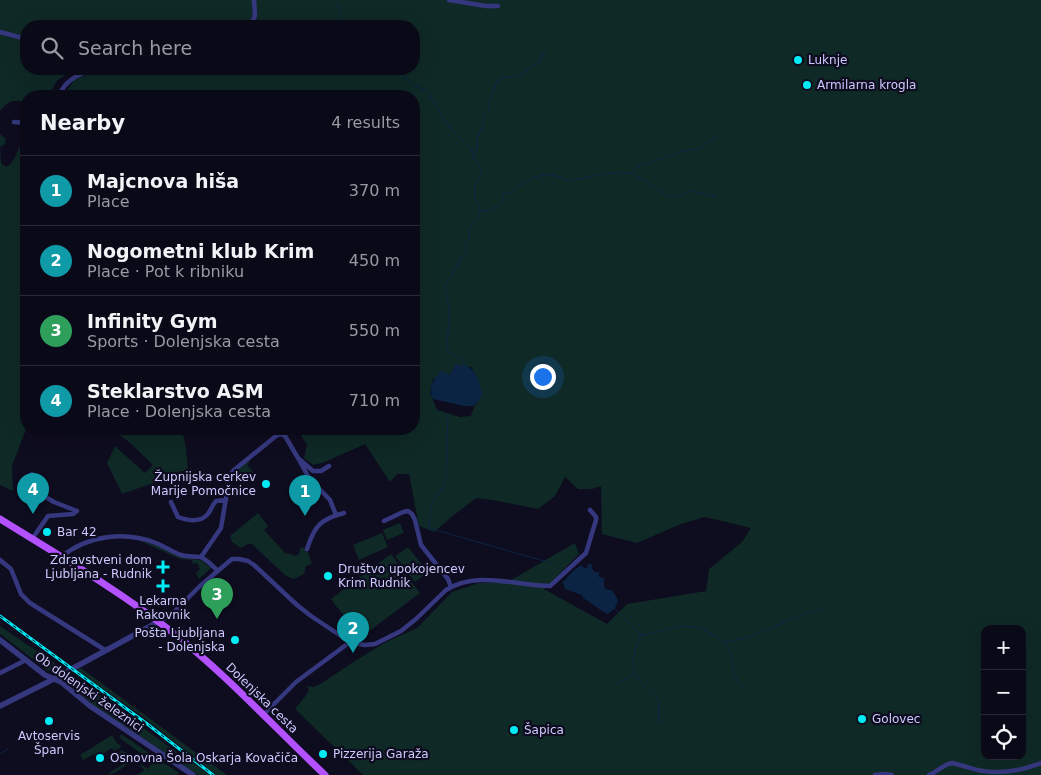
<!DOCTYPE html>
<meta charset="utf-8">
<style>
:root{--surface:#0a0917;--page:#181724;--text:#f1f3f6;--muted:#999aa1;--line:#2a2a36;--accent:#2563eb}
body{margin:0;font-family:"DejaVu Sans",sans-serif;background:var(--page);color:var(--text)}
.controls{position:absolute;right:15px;bottom:15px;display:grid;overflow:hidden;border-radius:10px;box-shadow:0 5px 20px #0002}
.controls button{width:45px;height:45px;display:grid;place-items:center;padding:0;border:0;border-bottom:1px solid var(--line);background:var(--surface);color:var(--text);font:25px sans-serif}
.you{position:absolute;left:542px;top:376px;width:18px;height:18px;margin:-12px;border:4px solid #fff;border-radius:50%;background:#1a73e8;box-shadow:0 0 0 8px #1a73e833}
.badge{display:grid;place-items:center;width:32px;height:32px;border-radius:50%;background:var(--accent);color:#fff;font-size:16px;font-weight:700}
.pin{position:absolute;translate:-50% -41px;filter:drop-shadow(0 1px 2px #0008)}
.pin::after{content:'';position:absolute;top:26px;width:18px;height:15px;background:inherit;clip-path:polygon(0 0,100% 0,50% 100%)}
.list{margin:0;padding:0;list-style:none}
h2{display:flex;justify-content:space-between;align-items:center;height:65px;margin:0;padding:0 20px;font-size:21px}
h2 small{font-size:16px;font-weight:400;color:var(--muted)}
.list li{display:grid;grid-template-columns:32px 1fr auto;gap:15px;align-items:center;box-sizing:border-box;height:70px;padding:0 20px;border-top:1px solid var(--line)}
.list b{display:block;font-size:19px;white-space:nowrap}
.list p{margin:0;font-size:16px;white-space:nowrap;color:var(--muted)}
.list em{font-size:16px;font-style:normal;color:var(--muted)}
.icon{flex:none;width:28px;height:28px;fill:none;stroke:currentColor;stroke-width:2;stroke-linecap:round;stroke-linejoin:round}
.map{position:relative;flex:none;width:1041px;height:775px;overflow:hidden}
.search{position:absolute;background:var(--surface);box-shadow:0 5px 20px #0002;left:20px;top:20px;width:400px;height:55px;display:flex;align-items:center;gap:12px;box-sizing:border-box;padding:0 18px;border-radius:20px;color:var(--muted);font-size:19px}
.panel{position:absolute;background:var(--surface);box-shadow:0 5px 20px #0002;left:20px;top:90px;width:400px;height:345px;border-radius:20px}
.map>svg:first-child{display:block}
.green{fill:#0f2926;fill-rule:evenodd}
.water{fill:#0b2444}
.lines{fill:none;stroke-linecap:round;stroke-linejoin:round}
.stream{stroke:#0b2444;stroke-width:1}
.minor{stroke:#36387f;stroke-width:4.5}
.tertiary{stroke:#36387f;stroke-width:5.5}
.primary{stroke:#b351ff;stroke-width:7}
.rail-casing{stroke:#00ecf5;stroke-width:3}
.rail{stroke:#0e0c1f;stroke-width:1;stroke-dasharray:4;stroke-linecap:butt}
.poi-dot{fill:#00ecf5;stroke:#0e0c1f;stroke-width:2}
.labels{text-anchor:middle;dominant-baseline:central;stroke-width:4.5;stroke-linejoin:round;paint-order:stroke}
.poi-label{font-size:12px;fill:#cdcaff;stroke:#0e0c1f;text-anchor:start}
.street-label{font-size:12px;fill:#cdcaff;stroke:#0e0c1f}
</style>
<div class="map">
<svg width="1041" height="775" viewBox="0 0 1041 775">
<rect width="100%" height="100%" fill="#0e0c1f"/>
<path class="green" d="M0,0H1041V775H363L295,709L307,694L309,690L307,686L314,687L322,683L355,661L384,643L417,628L452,592L479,583H506L575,543L579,554L544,589L607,624L627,604L706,591L709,569L742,542L751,528L705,517L681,524L637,543L602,534L601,486L592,489H578L565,477L555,496L538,509L493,500L476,498L454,515L434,532L419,526L409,474H397L390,482L365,444L325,462L313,465L304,458L307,445L297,429H414V96H63L75,79L96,72L102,69H414V26H26V69H79C63,77 54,77 51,96H26V102C12,99 9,101 0,111ZM460,366L471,367C477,377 485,389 478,401C475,406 473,409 471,416L460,417L437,410L430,392L433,379L449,376L454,368ZM985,629H1022V756H985Z
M26,129V429L12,466L13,491L0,485V134L6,139L5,144L0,147L1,163L6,167C17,162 21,139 26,129Z
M114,429H182L186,448L188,471H181L151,484L122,494L107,463L115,446L145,473L153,465L129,442L117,433Z
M248,461L250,462L247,465L255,474L247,481L237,470Z
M258,513L268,526L264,530L286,554L288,553L295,556L299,554L300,548L303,547L308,553L312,564L306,566L304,574L294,579L286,576L252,544H248L241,548L232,542L230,536Z
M400,523L404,533L387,540L383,530Z
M382,533L388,547L359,560L353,545Z
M138,540L155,545L183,558L201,560L211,568L199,579L196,573L200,569L197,563L193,564L192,560L180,559Z
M408,547L428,572L415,582L395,556Z
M391,554L420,593L360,638L331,599Z
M0,626L63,669L53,672L44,669L43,667L0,634Z
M81,668L195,752L227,775H216L143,717L76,670Z
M69,674L175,751L190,760L210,775H198L92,704L65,681L64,678Z
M121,734L179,773L177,775H137L144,770L139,763L148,769L153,762L121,739L120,736Z
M112,735L116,742L121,746L120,749L119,748L114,751L112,748L96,758L94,754L83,760L80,755Z
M122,750L134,759L121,769L110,775L109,773L122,765L119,759L121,758L118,753Z"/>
<path class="water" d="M455,364H458L460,366L461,364C476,367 481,383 482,396L474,406H464L433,399C428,388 432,381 440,372H445L449,376L454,368Z
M589,563L592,565V569L595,572H599V577L604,578V587L608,590H612L618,600L615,608L608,614C599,610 592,603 583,598L582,595L565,589L564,585L562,583L572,572L581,565L586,569Z"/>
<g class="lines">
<path class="stream" d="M338,4L342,21L346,26
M395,69L415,86L428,92L443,118L451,129L472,150C472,158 478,161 480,168C482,176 478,180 475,187C473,195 477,203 480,210
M474,158L477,148V139L483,124L484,115L489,109V101L493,92L496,83L501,78L522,75L530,67L540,62L545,50
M632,172L637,167L683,151L698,149L717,136
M465,366V365C464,363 463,360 461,359C454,355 451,357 447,348L448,345L446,338L448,336C447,330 450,325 449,319C449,308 448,297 445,285L446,282L451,277L461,257L466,254V244L470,236L468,231L480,214V210L489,211L500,204L504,198L503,194L505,192L510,193C530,178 544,168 568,181C587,178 610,171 628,173C638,175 659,189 666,196L676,197L692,191L716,197
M429,528L554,564
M427,529L429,528L431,509L434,499L444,486L446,478L448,414
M614,608L641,635C650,635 656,632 664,630C692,622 702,627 724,642C743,640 760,633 778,625C793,619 806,611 823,609
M641,635C639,640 636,645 635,650C628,678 643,683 659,701V723
M725,643C735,656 730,660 734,673C736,679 739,683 743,687
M614,686L634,673
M0,754L9,748"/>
<path class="minor" d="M449,0L486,6H498
M246,26L252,24L255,15L254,0
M0,32L26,39
M59,96C65,80 78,75 93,69
M14,122L26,123
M329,466L321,471H313L298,458L309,478L330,500L336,515
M32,474L23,480L25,485L54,502L77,511L73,514L48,516L32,539
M171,502L178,517C186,520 199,523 207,515C211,511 212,505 216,501L226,500
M384,521L403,512L408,511L412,514L415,520L421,545L448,579L451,587
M307,549C314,527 320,519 344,513
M61,557C88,535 125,531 156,543C165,547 173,552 181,555C187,557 194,556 200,557C206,558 213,567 218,571
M201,557L221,528L230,475L234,470L276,436L280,434L285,436L298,458
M0,560L11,569L21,594L30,603L105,650
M158,622L173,613L200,586L232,559H239L248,561L254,565L297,605L311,616L350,642L365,645L375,644L401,631L416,619L446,590C478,570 516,586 550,586L586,553L596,520V517L590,510
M0,673L26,660
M263,715L296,682L350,642
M875,775L885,774L892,775
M929,775C937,772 944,764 952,763C963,765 973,770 983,771C1002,774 1023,770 1041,763"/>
<path class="tertiary" d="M0,640L45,675L61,682L90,706L193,775
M0,706L46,683L158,622"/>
<path class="primary" d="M0,519C58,555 118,590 172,632C227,675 274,727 325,775"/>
<defs>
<path id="rail" d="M0,616L146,723L213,775"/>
</defs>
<use href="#rail" class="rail-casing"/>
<use href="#rail" class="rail"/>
</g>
<g class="poi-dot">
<circle cx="798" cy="60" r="5"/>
<circle cx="807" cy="85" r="5"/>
<circle cx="266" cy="484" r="5"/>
<circle cx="47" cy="532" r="5"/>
<path d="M160.5 559.5h5v5h5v5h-5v5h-5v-5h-5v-5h5z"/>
<circle cx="328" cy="576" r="5"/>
<path d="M160.5 578.5h5v5h5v5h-5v5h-5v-5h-5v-5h5z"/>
<circle cx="235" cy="640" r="5"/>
<circle cx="862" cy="719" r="5"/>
<circle cx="49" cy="721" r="5"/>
<circle cx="514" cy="730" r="5"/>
<circle cx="323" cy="754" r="5"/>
<circle cx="100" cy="758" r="5"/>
</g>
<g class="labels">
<g class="poi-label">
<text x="808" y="60">Luknje</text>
<text x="817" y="85">Armilarna krogla</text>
<text x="256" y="477" text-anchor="end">Župnijska cerkev<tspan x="256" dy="14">Marije Pomočnice</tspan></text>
<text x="57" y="532">Bar 42</text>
<text x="152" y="560" text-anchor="end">Zdravstveni dom<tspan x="152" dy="14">Ljubljana - Rudnik</tspan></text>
<text x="338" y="569">Društvo upokojencev<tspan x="338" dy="14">Krim Rudnik</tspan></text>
<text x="163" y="601" text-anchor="middle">Lekarna<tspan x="163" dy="14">Rakovnik</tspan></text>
<text x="225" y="633" text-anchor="end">Pošta Ljubljana<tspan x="225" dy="14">- Dolenjska</tspan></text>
<text x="872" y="719">Golovec</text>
<text x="524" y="730">Šapica</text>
<text x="49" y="736" text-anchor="middle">Avtoservis<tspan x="49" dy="14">Špan</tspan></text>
<text x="333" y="754">Pizzerija Garaža</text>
<text x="110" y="758">Osnovna Šola Oskarja Kovačiča</text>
</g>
<g class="street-label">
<text transform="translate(89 692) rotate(35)">Ob dolenjski železnici</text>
<text transform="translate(262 698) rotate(44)">Dolenjska cesta</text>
</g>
</g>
</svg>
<div class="controls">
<button>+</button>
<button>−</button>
<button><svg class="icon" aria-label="locate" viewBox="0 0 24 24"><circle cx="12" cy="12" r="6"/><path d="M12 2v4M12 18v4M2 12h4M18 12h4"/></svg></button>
</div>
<div class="you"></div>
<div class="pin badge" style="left:305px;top:516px;background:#0f9aa8">1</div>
<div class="pin badge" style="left:353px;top:653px;background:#0f9aa8">2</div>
<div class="pin badge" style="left:217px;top:619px;background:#2e9e5b">3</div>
<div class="pin badge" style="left:33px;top:514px;background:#0f9aa8">4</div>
<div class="search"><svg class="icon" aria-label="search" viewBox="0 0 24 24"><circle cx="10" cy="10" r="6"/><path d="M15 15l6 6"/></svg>Search here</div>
<section class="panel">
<h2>Nearby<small>4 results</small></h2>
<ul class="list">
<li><span class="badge" style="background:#0f9aa8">1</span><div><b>Majcnova hiša</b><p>Place</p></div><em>370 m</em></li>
<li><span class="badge" style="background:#0f9aa8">2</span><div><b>Nogometni klub Krim</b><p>Place · Pot k ribniku</p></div><em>450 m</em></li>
<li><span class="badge" style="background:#2e9e5b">3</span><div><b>Infinity Gym</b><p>Sports · Dolenjska cesta</p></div><em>550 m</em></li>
<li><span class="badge" style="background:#0f9aa8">4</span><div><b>Steklarstvo ASM</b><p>Place · Dolenjska cesta</p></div><em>710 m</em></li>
</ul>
</section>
</div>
